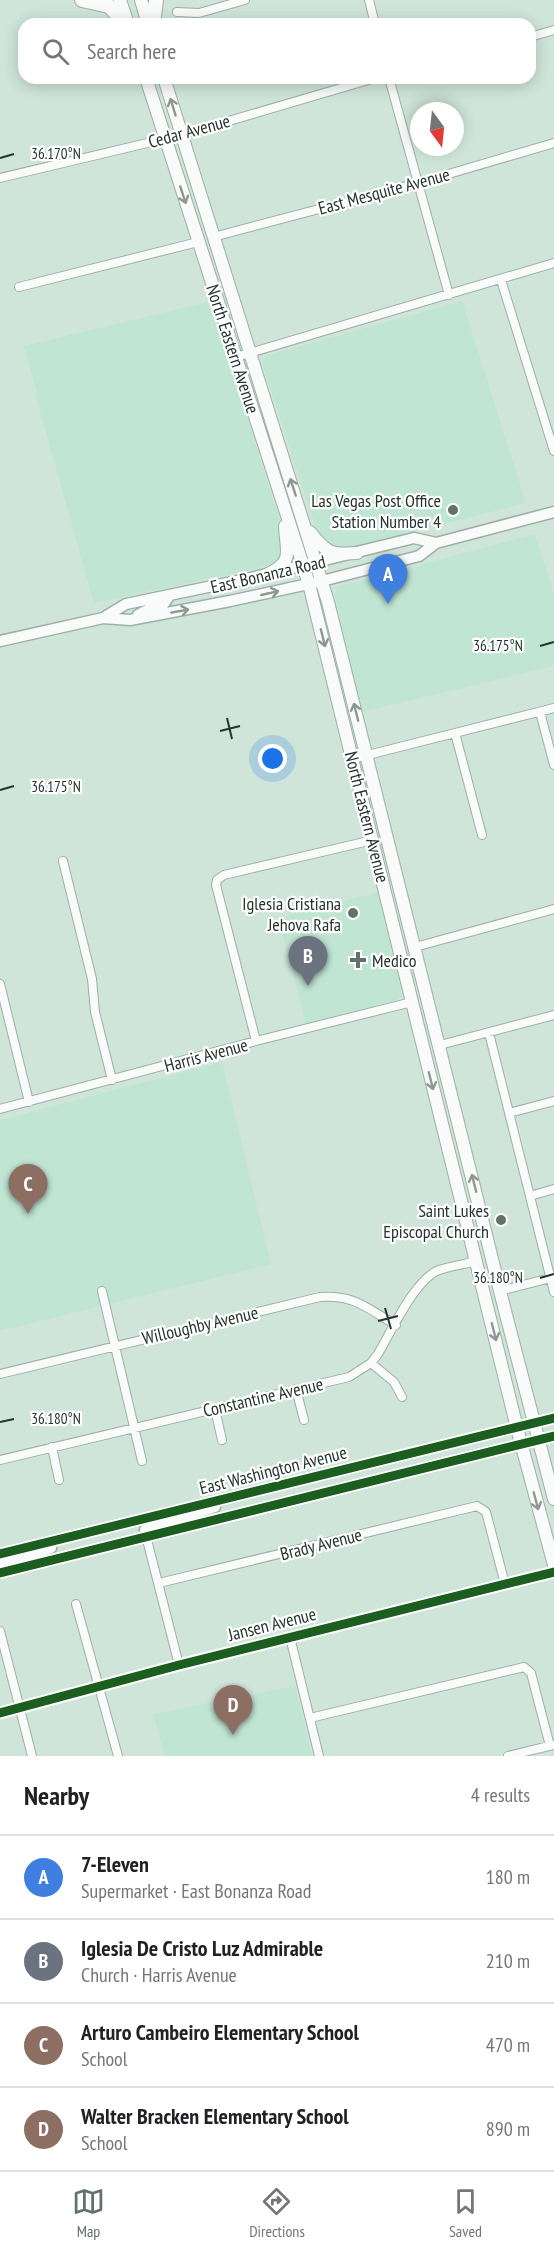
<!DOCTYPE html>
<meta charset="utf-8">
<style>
:root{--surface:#fff;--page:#f6f6f6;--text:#202124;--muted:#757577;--line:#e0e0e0;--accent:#60726a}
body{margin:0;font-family:"PT Sans Narrow",sans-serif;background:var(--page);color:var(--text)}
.compass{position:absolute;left:410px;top:102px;width:54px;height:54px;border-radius:50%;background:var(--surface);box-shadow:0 3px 15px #0003;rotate:165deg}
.you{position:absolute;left:273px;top:759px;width:21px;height:21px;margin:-15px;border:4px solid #fff;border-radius:50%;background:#1a73e8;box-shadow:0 0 0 9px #1a73e833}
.badge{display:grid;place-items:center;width:39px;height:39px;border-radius:50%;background:var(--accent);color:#fff;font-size:20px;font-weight:700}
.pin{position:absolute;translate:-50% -50px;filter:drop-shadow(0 2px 3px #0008)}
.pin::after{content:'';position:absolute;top:32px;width:21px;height:18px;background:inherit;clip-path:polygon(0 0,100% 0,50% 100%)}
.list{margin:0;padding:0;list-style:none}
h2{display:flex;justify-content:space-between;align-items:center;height:78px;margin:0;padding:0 24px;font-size:26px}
h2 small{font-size:20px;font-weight:400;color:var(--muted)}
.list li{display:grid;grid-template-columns:39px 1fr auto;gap:18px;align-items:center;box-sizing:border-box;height:84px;padding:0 24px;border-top:2px solid var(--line)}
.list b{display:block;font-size:22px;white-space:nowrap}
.list p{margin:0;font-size:20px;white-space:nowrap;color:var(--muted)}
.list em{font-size:20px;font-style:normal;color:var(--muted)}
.icon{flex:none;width:33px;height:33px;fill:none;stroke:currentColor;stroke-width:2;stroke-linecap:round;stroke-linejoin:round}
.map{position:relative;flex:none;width:554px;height:1756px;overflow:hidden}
.search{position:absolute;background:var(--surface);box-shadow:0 3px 15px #0003;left:18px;right:18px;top:18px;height:66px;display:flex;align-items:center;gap:15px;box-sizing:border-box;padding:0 21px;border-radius:18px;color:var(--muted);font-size:22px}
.sheet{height:414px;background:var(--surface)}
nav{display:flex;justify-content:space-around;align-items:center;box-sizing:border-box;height:84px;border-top:2px solid var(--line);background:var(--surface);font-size:16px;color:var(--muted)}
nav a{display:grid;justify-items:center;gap:3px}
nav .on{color:var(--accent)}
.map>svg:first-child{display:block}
.built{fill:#c0e5d3}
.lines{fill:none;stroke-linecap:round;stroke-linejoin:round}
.minor-casing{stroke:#9eafa6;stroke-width:10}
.secondary-casing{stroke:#9eafa6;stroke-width:13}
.primary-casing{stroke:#9eafa6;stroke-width:14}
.motorway-casing{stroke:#9eafa6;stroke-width:16}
.minor{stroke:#f8fbf9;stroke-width:8}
.secondary{stroke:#f8fbf9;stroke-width:10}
.primary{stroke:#f8fbf9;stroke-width:12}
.motorway{stroke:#f8fbf9;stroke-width:14}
.cycleway-casing{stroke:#fff;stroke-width:13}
.cycleway{stroke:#1b5e20;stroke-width:9}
.oneway{stroke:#8e9893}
.ticks{fill:none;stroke:#24342d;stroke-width:2}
.poi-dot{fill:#60726a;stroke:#fff;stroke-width:2}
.labels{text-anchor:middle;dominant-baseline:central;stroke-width:4.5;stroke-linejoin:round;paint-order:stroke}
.street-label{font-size:18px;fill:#24342d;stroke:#fff}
.poi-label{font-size:18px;fill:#24342d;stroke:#fff;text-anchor:end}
.ticks-label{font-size:15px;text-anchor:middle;fill:#24342d;stroke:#fff;stroke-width:4.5;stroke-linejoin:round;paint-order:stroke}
</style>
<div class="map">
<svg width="554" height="1756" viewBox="0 0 554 1756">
<rect width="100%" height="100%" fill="#cfe5da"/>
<path class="built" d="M212,301L282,529V559L272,565L94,603L36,397L38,396L24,346Z
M462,301L526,503L343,550L328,547L318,534L262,363L265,356Z
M535,534L554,594V666L362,712L335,598L336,587Z
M379,892L404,992L402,996L395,1001L306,1023L278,918Z
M222,1062L271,1264L0,1331V1120Z
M295,1686L312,1756H165L153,1714Z"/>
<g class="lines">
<defs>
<path id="minor" d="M369,0L375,24
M177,12L199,13L245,0
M530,37L554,30
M389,78L449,295
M0,178L181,135L375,78
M213,237L418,183L554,143
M501,280L554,451
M19,287L198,242
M236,357L554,263
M540,712L554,765
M455,733L482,835
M352,759L554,708
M63,861L92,979L95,1012L112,1080
M415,947L554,909
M0,984L29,1102
M489,1033L554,1292
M256,1041L216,885L217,880L224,875L373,840
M440,1045L554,1015
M0,1109L256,1041L412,1002
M509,1113L554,1101
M530,1196L554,1189
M102,1291L142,1461
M500,1291L554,1277
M371,1363L394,1382L402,1397
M0,1374L320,1297C354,1294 368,1309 396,1325
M296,1389L304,1420
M215,1409L222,1440
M52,1447L59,1480
M0,1460L349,1377L371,1363L378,1354C391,1332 415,1279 439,1270C451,1266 465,1264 477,1261
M145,1532L179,1665
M159,1583L477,1506L486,1512L505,1584
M76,1604L118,1756
M0,1631L32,1756
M290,1637L319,1756
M0,1713L179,1665L554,1572
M310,1718L524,1667L531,1673L550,1746
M508,1756L553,1745"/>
<path id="secondary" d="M138,615L155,606L163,605L170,595
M103,618L126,604L251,578L414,538L436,543
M0,641L103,618L130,620L230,601L322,581L419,556L436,543L554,512
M145,1530L215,1507
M0,1554L554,1418
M0,1565L51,1548
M0,1573L554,1436"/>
<path id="primary" d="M120,0L128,24
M141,0L148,24
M146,78L309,584L517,1428L554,1565
M164,78L328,602L504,1307L554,1499
M310,532C326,553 331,555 357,553
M266,575C295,562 286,552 285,526"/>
<path id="motorway" d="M82,0L109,6L126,24
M153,24L156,0"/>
</defs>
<use href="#minor" class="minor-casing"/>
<use href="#secondary" class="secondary-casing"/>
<use href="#primary" class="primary-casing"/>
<use href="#motorway" class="motorway-casing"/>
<use href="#minor" class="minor"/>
<use href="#secondary" class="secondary"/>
<use href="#primary" class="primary"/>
<use href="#motorway" class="motorway"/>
<defs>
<path id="cycleway" d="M0,1554L554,1418
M0,1573L554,1436
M0,1713L179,1665L554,1572"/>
</defs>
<use href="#cycleway" class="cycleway-casing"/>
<use href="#cycleway" class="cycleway"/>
</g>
<defs><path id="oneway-shaft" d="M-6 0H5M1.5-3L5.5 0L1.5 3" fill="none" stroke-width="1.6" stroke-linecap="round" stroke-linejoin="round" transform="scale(1.5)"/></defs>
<g class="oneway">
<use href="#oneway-shaft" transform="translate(173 107) rotate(-107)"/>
<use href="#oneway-shaft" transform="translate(183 195) rotate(72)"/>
<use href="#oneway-shaft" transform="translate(293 487) rotate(-108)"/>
<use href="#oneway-shaft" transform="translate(270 593) rotate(-13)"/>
<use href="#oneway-shaft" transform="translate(180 611) rotate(-10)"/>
<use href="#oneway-shaft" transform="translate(323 638) rotate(76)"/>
<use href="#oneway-shaft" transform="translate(356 712) rotate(-104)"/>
<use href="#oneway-shaft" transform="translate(431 1081) rotate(76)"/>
<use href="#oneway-shaft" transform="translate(474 1183) rotate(-104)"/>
<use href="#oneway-shaft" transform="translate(494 1332) rotate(76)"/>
<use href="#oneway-shaft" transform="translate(536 1501) rotate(75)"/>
</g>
<path class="ticks" d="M0,158L14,154M540,646L554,642M227,718L232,739M220,731L240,726M0,790L14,786M540,1278L554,1274M385,1308L391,1329M378,1321L398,1316M0,1422L14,1419"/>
<g class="poi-dot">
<circle cx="453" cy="510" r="6"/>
<circle cx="353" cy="913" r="6"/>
<path d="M355 951h6v6h6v6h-6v6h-6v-6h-6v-6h6z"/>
<circle cx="501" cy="1220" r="6"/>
</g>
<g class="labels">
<g class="street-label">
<text transform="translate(189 131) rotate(-15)">Cedar Avenue</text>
<text transform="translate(384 191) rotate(-15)">East Mesquite Avenue</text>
<text transform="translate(233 349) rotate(72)">North Eastern Avenue</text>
<text transform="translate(268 574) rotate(-13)">East Bonanza Road</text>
<text transform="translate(367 817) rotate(76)">North Eastern Avenue</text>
<text transform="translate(206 1055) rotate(-15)">Harris Avenue</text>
<text transform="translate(200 1325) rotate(-13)">Willoughby Avenue</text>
<text transform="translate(263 1397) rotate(-13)">Constantine Avenue</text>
<text transform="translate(273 1470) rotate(-14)">East Washington Avenue</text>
<text transform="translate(321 1544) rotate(-14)">Brady Avenue</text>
<text transform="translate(272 1624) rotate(-14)">Jansen Avenue</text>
</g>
<g class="poi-label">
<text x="441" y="500">Las Vegas Post Office<tspan x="441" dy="21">Station Number 4</tspan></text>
<text x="341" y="903">Iglesia Cristiana<tspan x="341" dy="21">Jehova Rafa</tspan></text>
<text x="372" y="960" text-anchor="start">Medico</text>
<text x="489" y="1210">Saint Lukes<tspan x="489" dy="21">Episcopal Church</tspan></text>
</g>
</g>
<g class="ticks-label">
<text x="56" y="159">36.170°N</text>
<text x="498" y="651">36.175°N</text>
<text x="56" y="792">36.175°N</text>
<text x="498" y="1283">36.180°N</text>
<text x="56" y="1424">36.180°N</text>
</g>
</svg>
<svg class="compass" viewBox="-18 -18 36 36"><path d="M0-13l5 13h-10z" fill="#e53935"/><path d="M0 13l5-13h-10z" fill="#757577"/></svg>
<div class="you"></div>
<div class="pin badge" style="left:388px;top:604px;background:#3f7fe0">A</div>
<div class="pin badge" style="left:308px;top:986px;background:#6b7280">B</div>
<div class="pin badge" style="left:28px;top:1214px;background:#8d6e63">C</div>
<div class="pin badge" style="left:233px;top:1735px;background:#8d6e63">D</div>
<div class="search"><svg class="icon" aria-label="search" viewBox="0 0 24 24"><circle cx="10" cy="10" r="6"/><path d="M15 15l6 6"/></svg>Search here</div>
</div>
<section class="sheet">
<h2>Nearby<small>4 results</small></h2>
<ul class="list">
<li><span class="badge" style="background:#3f7fe0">A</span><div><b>7-Eleven</b><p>Supermarket · East Bonanza Road</p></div><em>180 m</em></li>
<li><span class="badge" style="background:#6b7280">B</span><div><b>Iglesia De Cristo Luz Admirable</b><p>Church · Harris Avenue</p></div><em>210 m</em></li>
<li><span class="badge" style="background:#8d6e63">C</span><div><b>Arturo Cambeiro Elementary School</b><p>School</p></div><em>470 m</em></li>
<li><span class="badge" style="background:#8d6e63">D</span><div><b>Walter Bracken Elementary School</b><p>School</p></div><em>890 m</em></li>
</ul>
</section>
<nav>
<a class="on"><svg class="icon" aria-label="map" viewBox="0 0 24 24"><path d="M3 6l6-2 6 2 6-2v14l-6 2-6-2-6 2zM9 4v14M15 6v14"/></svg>Map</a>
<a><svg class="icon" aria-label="directions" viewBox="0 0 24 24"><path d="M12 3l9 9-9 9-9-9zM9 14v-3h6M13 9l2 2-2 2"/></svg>Directions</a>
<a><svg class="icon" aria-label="saved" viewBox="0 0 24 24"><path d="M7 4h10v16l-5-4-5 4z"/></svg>Saved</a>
</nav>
